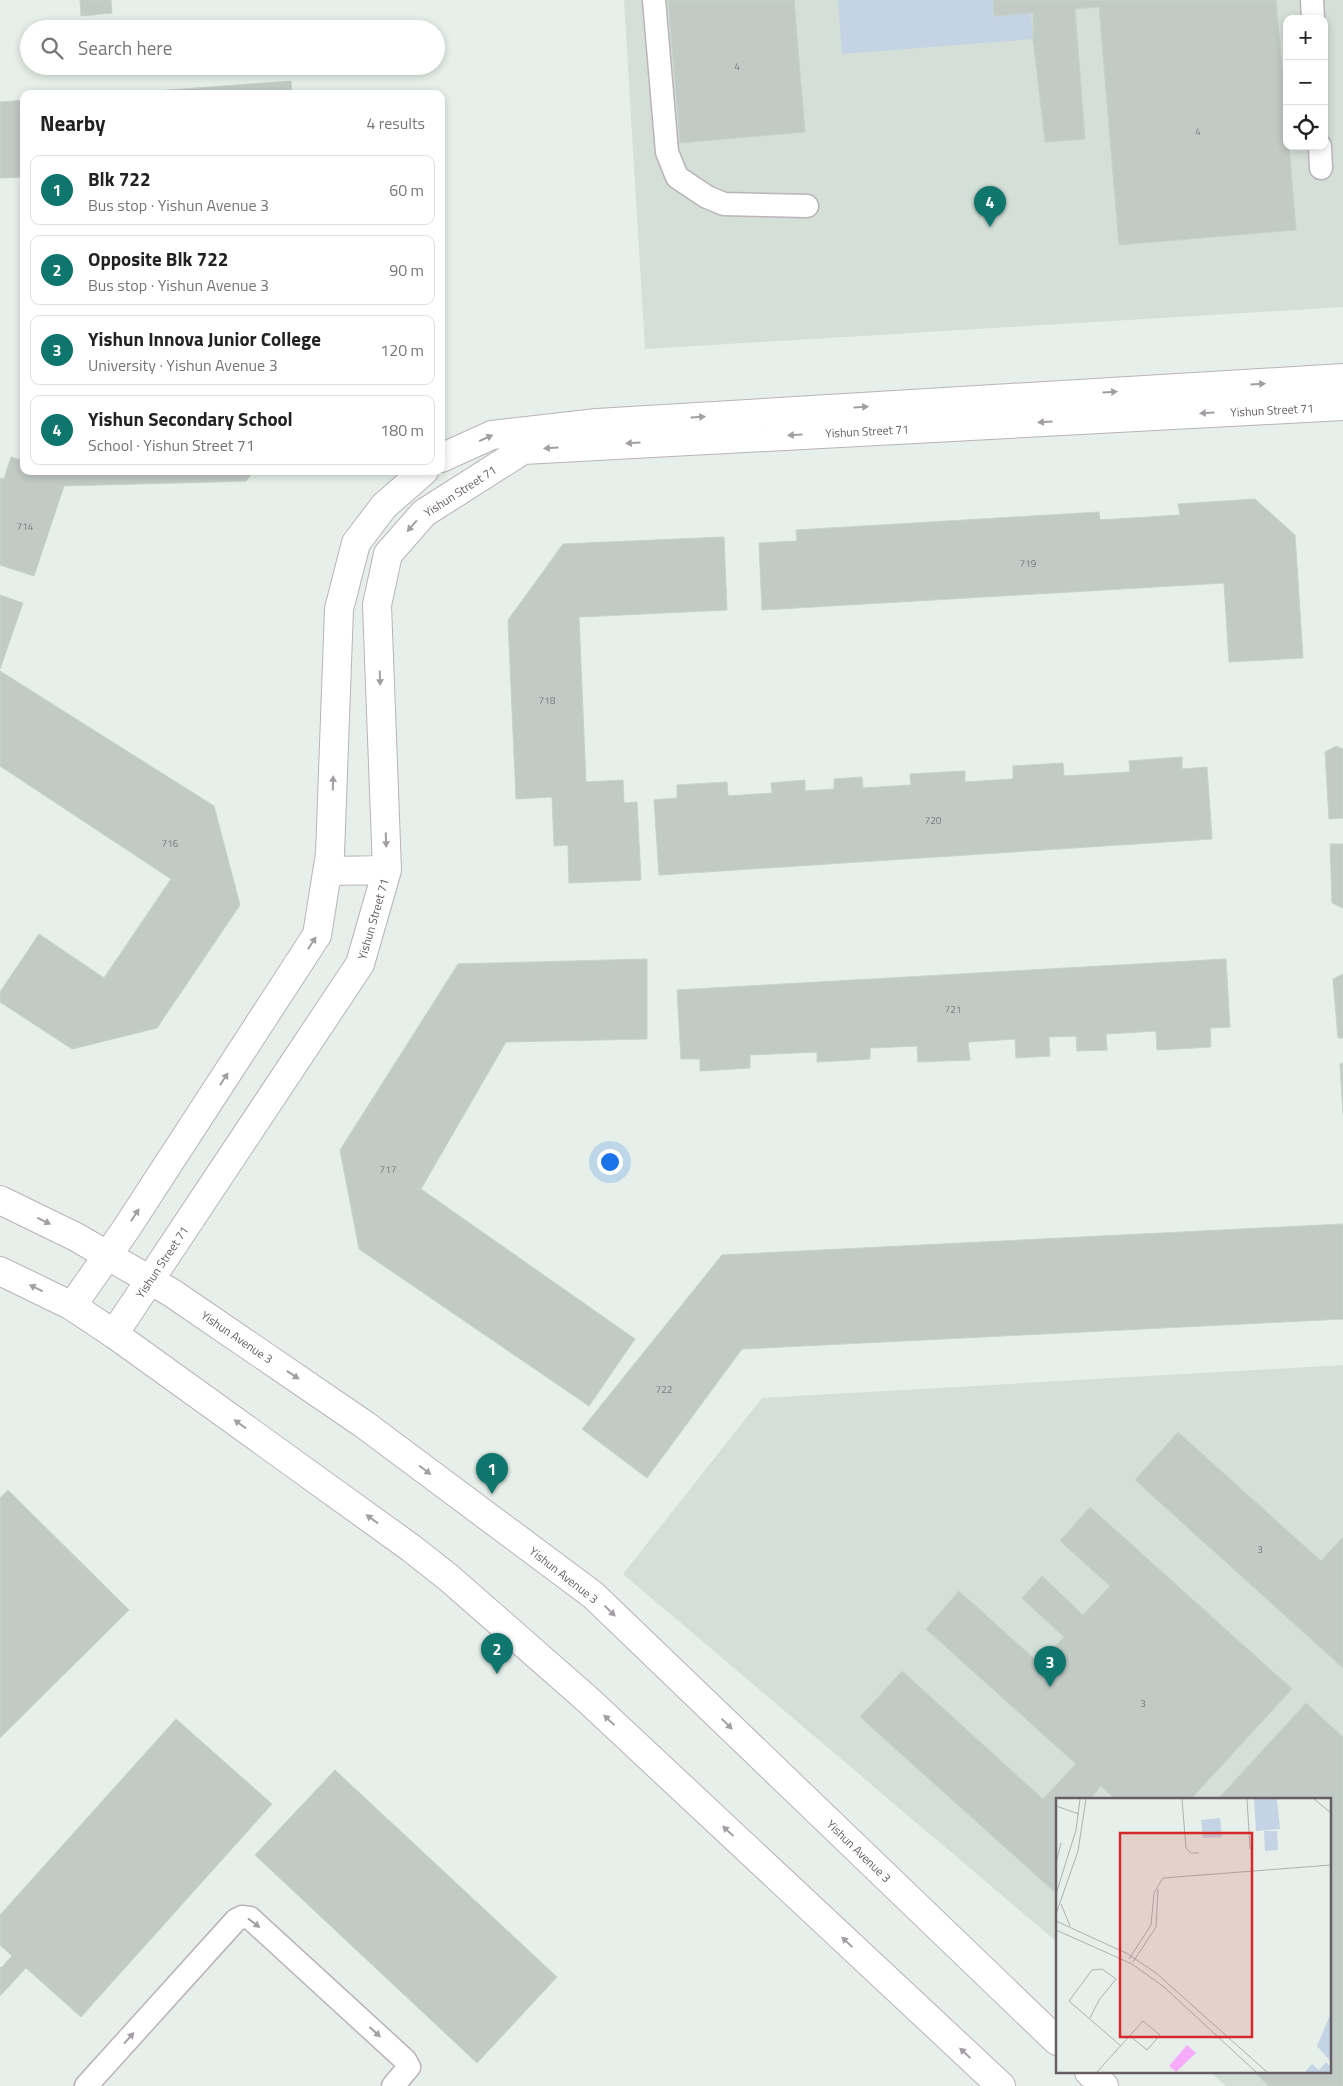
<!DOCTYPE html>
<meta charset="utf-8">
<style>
:root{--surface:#fff;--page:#f6f6f6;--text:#222;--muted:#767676;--line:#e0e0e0;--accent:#0f766e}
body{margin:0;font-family:"Titillium Web",sans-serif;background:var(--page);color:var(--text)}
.controls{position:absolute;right:15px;top:15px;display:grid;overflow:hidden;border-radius:10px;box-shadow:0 2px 8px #0003}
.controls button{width:45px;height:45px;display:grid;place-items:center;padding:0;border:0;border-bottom:1px solid var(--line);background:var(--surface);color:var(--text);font:25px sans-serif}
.you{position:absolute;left:609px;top:1161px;width:18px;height:18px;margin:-12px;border:4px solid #fff;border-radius:50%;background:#1a73e8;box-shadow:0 0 0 8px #1a73e833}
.badge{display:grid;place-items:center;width:32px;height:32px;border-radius:50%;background:var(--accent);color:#fff;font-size:16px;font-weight:700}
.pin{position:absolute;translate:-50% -41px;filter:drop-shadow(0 1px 2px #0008)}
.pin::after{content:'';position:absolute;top:26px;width:18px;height:15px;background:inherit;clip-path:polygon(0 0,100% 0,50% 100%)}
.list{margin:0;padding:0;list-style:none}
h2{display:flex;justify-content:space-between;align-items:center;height:65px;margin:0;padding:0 20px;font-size:21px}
h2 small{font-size:16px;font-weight:400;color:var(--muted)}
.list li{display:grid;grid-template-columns:32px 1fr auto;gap:15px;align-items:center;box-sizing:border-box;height:70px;margin:0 10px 10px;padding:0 10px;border:1px solid var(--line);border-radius:10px}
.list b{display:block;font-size:19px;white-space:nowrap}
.list p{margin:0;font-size:16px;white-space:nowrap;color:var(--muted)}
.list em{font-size:16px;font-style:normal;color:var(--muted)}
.icon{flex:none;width:28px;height:28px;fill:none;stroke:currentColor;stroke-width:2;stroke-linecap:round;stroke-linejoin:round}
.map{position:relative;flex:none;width:1343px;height:2086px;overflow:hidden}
.search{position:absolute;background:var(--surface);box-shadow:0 2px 8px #0003;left:20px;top:20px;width:425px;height:55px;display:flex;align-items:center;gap:12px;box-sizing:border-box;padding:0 18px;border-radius:28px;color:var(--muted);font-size:19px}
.panel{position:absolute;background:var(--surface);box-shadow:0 2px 8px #0003;left:20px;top:90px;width:425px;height:385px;border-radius:10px}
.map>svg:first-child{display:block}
.education{fill:#d4dfd7;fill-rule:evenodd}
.green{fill:#c5d4e4}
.building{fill:#c2cac5;stroke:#c5d3c8}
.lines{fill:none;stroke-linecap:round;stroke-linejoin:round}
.lane-casing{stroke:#bab3b9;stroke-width:25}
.street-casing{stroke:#bab3b9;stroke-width:30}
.secondary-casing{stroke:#bab2b9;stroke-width:30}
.lane{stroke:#fff;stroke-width:22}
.street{stroke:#fff;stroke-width:28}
.secondary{stroke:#fff;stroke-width:28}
.oneway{fill:#a39ea3}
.labels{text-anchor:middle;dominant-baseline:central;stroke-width:5;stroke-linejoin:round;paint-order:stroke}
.number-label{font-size:10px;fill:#7c797d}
.street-label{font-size:12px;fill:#655e65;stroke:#fff}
.inset-road{fill:none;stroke:#aeb1b0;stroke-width:1}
.view{fill:#d62828;fill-opacity:0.15;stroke:#d62828;stroke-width:2.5}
.inset-edge{fill:none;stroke:#655e65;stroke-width:2.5}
</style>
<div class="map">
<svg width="1343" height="2086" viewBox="0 0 1343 2086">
<rect width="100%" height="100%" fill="#e6efe9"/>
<path class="education" d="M624,0H1343V307L645,349ZM1287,19H1324V146H1287Z
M1343,1365V2086H1226L1210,2072H1329V1800H1057V1942L623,1574L762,1398Z"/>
<path class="green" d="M838,0H1030L1033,39L842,54Z"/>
<path class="building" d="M80,0H111L112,13L81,16Z
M668,0H794L805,132L680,143Z
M993,0H1276L1287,122V146H1289L1296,230L1119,245L1099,7L1075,9L1085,139L1045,142L1033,39V13L994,16Z
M291,81L292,94H115Z
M24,100V177L0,178V102Z
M11,457L24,461V471H254L246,481L64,486L34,576L0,565V478L4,479Z
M1255,499L1295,535L1303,658L1229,662L1224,583L762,610L759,543L797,541L796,530L1099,512L1100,520L1180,515L1178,504Z
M724,537L727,610L579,617L586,782L623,780L624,803L637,802L641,880L569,883L568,845L554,846L552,797L516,799L508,620L563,544Z
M0,595L23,603L0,669Z
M0,671L214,806L240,905L157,1028L72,1049L0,1002V992L39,934L104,978L171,879L0,766Z
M1336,746L1343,749V818L1329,819L1325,752Z
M1182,757V769L1207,767L1212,839L659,875L654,800L677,798V785L727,782L728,796L772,793L771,783L805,780V791L834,789V779L862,777L863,788L911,785L910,774L965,771V782L1013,779V766L1063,763L1064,776L1130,772L1129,761Z
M1330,844H1343V908L1332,903Z
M647,959V1039L506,1042L421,1189L635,1339L589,1406L359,1249L340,1150L458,964Z
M1226,959L1230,1027L1210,1028L1211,1047L1157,1050L1156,1031L1106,1034L1107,1050L1077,1051L1076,1036L1049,1037L1050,1056L1016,1058L1015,1039L968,1042L970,1060L918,1062L917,1046L870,1048V1059L817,1062V1052L750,1055V1068L700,1071V1059H681L677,990Z
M1343,974V1038H1338L1333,979Z
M1343,1063V1115L1340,1064Z
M1343,1224V1319L742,1349L647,1478L582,1429L722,1255Z
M1178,1432L1321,1561L1343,1537V1668L1135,1480Z
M8,1490L129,1610L0,1738V1498Z
M1090,1507L1292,1689L1191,1799L1192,1800H1116L1101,1786L1089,1800H1057V1894L860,1717L902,1671L1043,1799L1076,1764L926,1629L959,1591L1039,1663L1064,1637L1022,1598L1042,1576L1083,1615L1110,1586L1060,1541Z
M1306,1703L1343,1737V2086H1269L1254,2072H1329V1800H1217Z
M176,1719L272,1804L81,2017L26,1968L0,1996V1967L1,1968L12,1956L0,1945V1915Z
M335,1770L557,1977L477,2063L255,1855Z"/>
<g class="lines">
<defs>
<path id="lane" d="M654,0L667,152L677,177L707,197L724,204L807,206
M1312,0L1313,19
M1320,146L1321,168
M86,2086L236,1920L242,1917L250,1918L405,2060L409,2067L393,2086"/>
<path id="street" d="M441,458L492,435L597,423L1343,378
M329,871L387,870
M72,1306L126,1229L317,935L330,854L339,609L356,543L384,506L424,471
M114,1334L360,964L387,870L377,605L388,554L424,513L523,450L1343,406"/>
<path id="secondary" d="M0,1200L76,1237L172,1293L365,1425L593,1595L1057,2041
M0,1271L72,1306L114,1334L411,1548L449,1578L587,1699L1001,2086
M1089,2072L1104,2086"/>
</defs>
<use href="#lane" class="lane-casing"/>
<use href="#street" class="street-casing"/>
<use href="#secondary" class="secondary-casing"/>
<use href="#lane" class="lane"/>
<use href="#street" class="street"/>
<use href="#secondary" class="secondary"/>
</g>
<defs><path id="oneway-solid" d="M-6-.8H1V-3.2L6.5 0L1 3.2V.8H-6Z" transform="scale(1.25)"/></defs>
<g class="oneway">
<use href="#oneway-solid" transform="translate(1258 384) rotate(-3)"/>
<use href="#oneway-solid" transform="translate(1110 392) rotate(-3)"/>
<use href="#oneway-solid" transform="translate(861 407) rotate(-3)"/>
<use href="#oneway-solid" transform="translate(1207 413) rotate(177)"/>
<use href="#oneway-solid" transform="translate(698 417) rotate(-3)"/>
<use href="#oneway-solid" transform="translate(1045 422) rotate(177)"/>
<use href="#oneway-solid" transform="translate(795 435) rotate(177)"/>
<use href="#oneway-solid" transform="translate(486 438) rotate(-24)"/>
<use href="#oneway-solid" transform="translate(633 443) rotate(177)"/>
<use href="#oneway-solid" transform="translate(551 448) rotate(177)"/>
<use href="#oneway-solid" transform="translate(412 526) rotate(131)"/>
<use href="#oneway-solid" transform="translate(380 678) rotate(88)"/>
<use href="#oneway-solid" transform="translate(333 783) rotate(-88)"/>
<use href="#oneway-solid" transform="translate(386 840) rotate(88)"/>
<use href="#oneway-solid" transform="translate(312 943) rotate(-57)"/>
<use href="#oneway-solid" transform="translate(224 1079) rotate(-57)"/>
<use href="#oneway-solid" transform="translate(135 1215) rotate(-57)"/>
<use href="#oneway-solid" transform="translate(44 1221) rotate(26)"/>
<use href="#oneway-solid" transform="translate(36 1288) rotate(-154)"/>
<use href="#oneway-solid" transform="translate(293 1375) rotate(34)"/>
<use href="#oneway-solid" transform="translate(240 1424) rotate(-144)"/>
<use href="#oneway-solid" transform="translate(425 1470) rotate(37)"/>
<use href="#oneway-solid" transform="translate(372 1519) rotate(-144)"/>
<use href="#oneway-solid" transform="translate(610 1611) rotate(44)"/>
<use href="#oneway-solid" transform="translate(609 1720) rotate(-137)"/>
<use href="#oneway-solid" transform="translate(727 1724) rotate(44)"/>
<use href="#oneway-solid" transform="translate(728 1831) rotate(-137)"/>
<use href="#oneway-solid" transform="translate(254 1923) rotate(37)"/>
<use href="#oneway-solid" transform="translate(847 1942) rotate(-137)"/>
<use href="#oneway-solid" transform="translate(375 2032) rotate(42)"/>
<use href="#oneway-solid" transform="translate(129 2038) rotate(-48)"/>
<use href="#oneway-solid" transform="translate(965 2053) rotate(-137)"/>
</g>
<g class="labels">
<g class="number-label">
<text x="737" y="66">4</text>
<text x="1198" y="131">4</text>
<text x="25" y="526">714</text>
<text x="1028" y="563">719</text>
<text x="547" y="700">718</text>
<text x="933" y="820">720</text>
<text x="170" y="843">716</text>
<text x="953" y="1009">721</text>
<text x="388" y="1169">717</text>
<text x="664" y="1389">722</text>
<text x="1260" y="1549">3</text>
<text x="1143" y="1703">3</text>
</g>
<g class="street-label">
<text transform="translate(1272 410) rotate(-3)">Yishun Street 71</text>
<text transform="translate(867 431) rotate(-3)">Yishun Street 71</text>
<text transform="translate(460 491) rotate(-33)">Yishun Street 71</text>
<text transform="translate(373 919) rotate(-74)">Yishun Street 71</text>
<text transform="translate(162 1262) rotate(-56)">Yishun Street 71</text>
<text transform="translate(237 1337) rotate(34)">Yishun Avenue 3</text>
<text transform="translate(564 1575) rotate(38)">Yishun Avenue 3</text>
<text transform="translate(859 1851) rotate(44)">Yishun Avenue 3</text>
</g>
</g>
<g transform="translate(1056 1798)">
<rect width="275" height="275" fill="#e6efe9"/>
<path d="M198,1H221L224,31L200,33ZM164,20L166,39L147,40L145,22ZM208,33H221L222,52L209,53ZM275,215V264L261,248ZM270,264L275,269L273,274H249L256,266L263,272Z" fill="#c5d4e4"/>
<path d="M131,247L140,255L120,274L113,268Z" fill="#f6acf9"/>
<path class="inset-road" d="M126,1L130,50L135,55H143M191,1L194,51M258,1L275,15M0,8L23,16M0,65L5,45M0,96L20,32L24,1M5,106L14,128M0,116L22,53L30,1M0,123L72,156L100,175L211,274M0,132L76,166L108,189L200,274M73,161L95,127L98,95L107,80L275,67M77,164L100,129L102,91M34,220L43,202L60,181L46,171L36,172L13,203L65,248M41,274L87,223L104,237L91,252L74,238"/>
<path class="view" d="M64,35H196V239H64Z"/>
<rect width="275" height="275" class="inset-edge"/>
</g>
</svg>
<div class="controls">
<button>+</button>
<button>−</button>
<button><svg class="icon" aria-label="locate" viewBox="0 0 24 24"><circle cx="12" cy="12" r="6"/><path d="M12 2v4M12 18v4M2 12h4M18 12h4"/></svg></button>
</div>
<div class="you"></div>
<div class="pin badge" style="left:492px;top:1494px">1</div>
<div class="pin badge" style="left:497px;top:1674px">2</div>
<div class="pin badge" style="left:1050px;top:1687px">3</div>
<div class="pin badge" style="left:990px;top:227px">4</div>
<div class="search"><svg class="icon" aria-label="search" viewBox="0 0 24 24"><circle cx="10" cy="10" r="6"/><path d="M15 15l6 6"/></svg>Search here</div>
<section class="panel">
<h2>Nearby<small>4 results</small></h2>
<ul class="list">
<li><span class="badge">1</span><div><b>Blk 722</b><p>Bus stop · Yishun Avenue 3</p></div><em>60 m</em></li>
<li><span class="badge">2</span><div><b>Opposite Blk 722</b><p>Bus stop · Yishun Avenue 3</p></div><em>90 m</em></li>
<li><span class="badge">3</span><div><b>Yishun Innova Junior College</b><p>University · Yishun Avenue 3</p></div><em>120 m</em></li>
<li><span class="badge">4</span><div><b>Yishun Secondary School</b><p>School · Yishun Street 71</p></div><em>180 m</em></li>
</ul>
</section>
</div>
